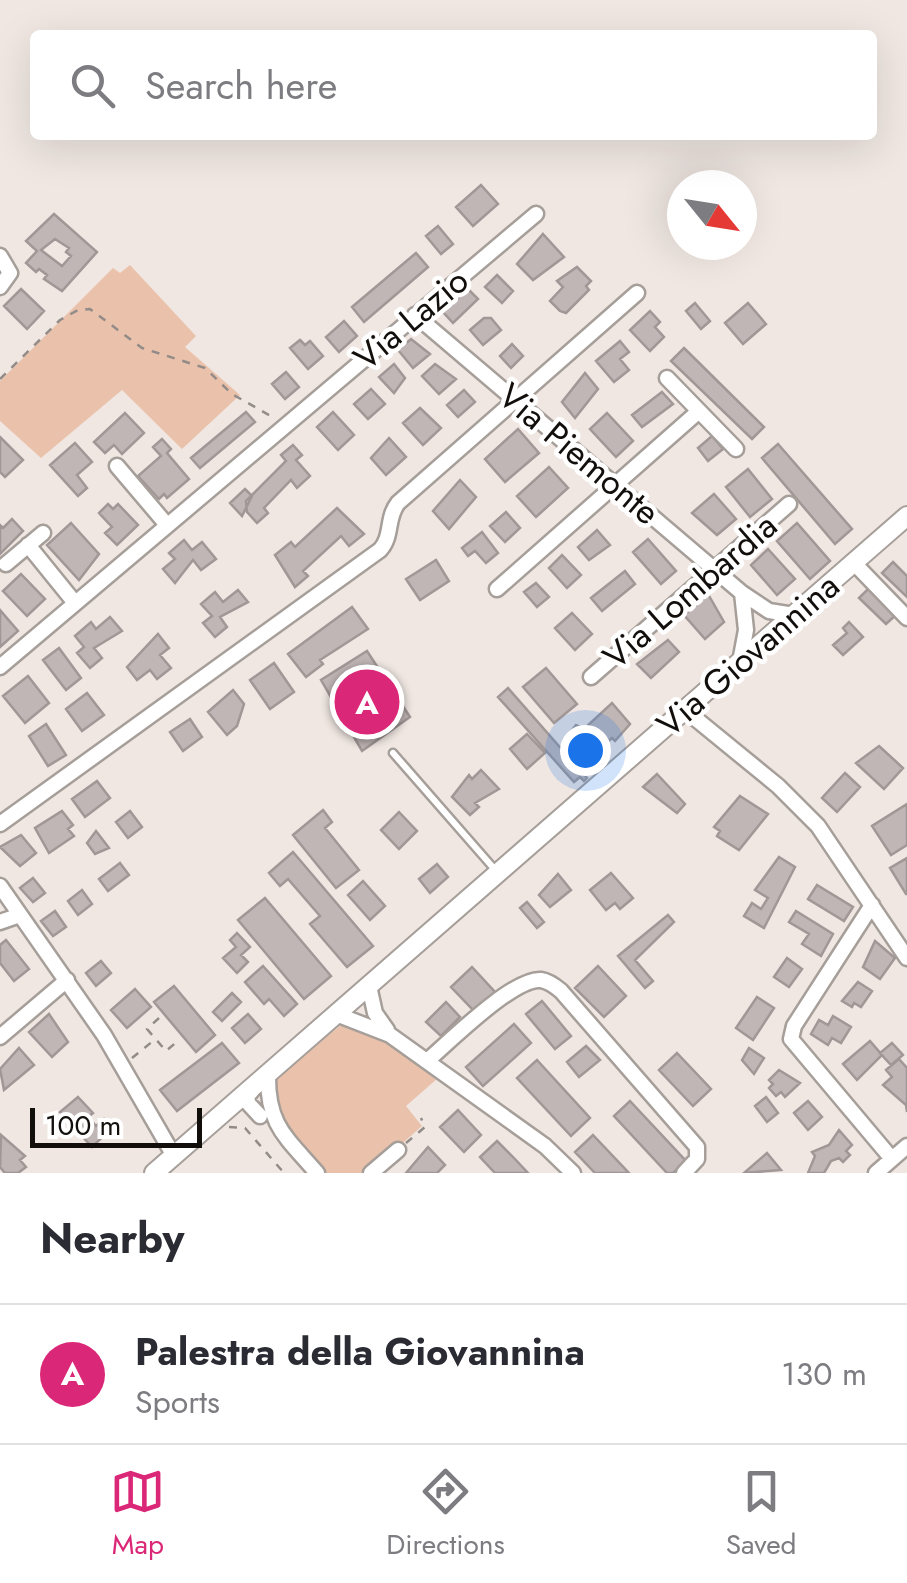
<!DOCTYPE html>
<style>
:root{--surface:#fff;--page:#f2f2f3;--text:#2b2b33;--muted:#7c7c81;--line:#e1e1e2;--accent:#db2777}
body{margin:0;font-family:Jost,sans-serif;background:var(--page);color:var(--text)}
.compass{position:absolute;left:667px;top:170px;width:90px;height:90px;border-radius:50%;background:var(--surface);box-shadow:0 10px 40px #0002;rotate:120deg}
.scale{position:absolute;left:30px;bottom:25px;width:172px;box-sizing:border-box;padding-left:10px;border:5px solid #110e0c;border-top:0;font-size:28px;line-height:35px;white-space:nowrap;color:#110e0c;-webkit-text-stroke:8px #fff;paint-order:stroke}
.you{position:absolute;left:585px;top:750px;width:35px;height:35px;margin:-25px;border:8px solid #fff;border-radius:50%;background:#1a73e8;box-shadow:0 0 0 15px #1a73e833}
.badge{display:grid;place-items:center;width:65px;height:65px;border-radius:50%;background:var(--accent);color:#fff;font-size:32px;font-weight:700}
.pin{position:absolute;translate:-50% -50%;border:5px solid #fff;box-shadow:0 2px 10px #0006}
.list{margin:0;padding:0;list-style:none}
h2{display:flex;justify-content:space-between;align-items:center;height:130px;margin:0;padding:0 40px;font-size:42px}
h2 small{font-size:32px;font-weight:400;color:var(--muted)}
.list li{display:grid;grid-template-columns:65px 1fr auto;gap:30px;align-items:center;box-sizing:border-box;height:140px;padding:0 40px;border-top:2px solid var(--line)}
.list b{display:block;font-size:38px;white-space:nowrap}
.list p{margin:0;font-size:32px;white-space:nowrap;color:var(--muted)}
.list em{font-size:32px;font-style:normal;color:var(--muted)}
.icon{flex:none;width:55px;height:55px;fill:none;stroke:currentColor;stroke-width:2;stroke-linecap:round;stroke-linejoin:round}
.map{position:relative;flex:none;width:907px;height:1173px;overflow:hidden}
.search{position:absolute;background:var(--surface);box-shadow:0 10px 40px #0002;left:30px;right:30px;top:30px;height:110px;display:flex;align-items:center;gap:25px;box-sizing:border-box;padding:0 35px;border-radius:10px;color:var(--muted);font-size:38px}
.sheet{height:270px;background:var(--surface)}
nav{display:flex;justify-content:space-around;align-items:center;box-sizing:border-box;height:140px;border-top:2px solid var(--line);background:var(--surface);font-size:28px;color:var(--muted)}
nav a{display:grid;justify-items:center;gap:5px}
nav .on{color:var(--accent)}
.map>svg:first-child{display:block}
.green{fill:#eac2ab}
.building{fill:#c0b6b5;stroke:#a19796;stroke-width:2.5;fill-rule:evenodd}
.lines{fill:none;stroke-linecap:round;stroke-linejoin:round}
.service-casing{stroke:#a69e99;stroke-width:11}
.minor-casing{stroke:#a69e99;stroke-width:19}
.tertiary-casing{stroke:#a69e99;stroke-width:22}
.path{stroke:#928b88;stroke-width:2.5;stroke-dasharray:8 8;stroke-linecap:butt}
.service{stroke:#fff;stroke-width:6}
.minor{stroke:#fff;stroke-width:14}
.tertiary{stroke:#fff;stroke-width:18}
.labels{text-anchor:middle;dominant-baseline:central;stroke-width:9;stroke-linejoin:round;paint-order:stroke}
.street-label{font-size:35px;fill:#110e0c;stroke:#fff}
</style>
<div class="map">
<svg width="907" height="1173" viewBox="0 0 907 1173">
<rect width="100%" height="100%" fill="#f0e7e2"/>
<path class="green" d="M130,265L196,336L185,347L240,395L182,449L122,390L41,458L0,421V381L113,268L120,273Z
M345,1022L388,1043L438,1078L406,1106L422,1126L396,1149L393,1146L361,1173H324L280,1123L272,1079Z"/>
<path class="building" d="M481,185L498,204L473,226L456,207Z
M54,214L97,252L62,291L44,279L47,275L39,269L36,272L26,263L37,251L26,241ZM55,239L69,248L66,252L71,256L62,266L41,250Z
M438,226L453,244L441,254L426,236Z
M543,234L564,257L533,280L517,264Z
M416,253L428,267L364,322L352,307Z
M577,267L591,281L586,286L589,290L566,313L560,311L550,301L563,287L557,281Z
M497,275L513,291L502,303L485,287Z
M21,289L44,311L27,329L4,306Z
M468,289L478,299L453,323L443,312Z
M695,303L710,321L701,329L686,311Z
M748,303L766,324L743,344L725,323Z
M650,311L660,322L655,327L664,337L650,351L630,330Z
M484,318H491L501,330L483,345L470,330Z
M344,321L357,336L339,352L326,337Z
M411,339L430,354L413,368L398,350Z
M300,340L305,345L310,341L323,356L308,369L290,348Z
M620,341L629,352L620,359L629,370L614,382L596,361Z
M512,344L523,356L511,368L500,356Z
M684,348L764,427L752,439L671,361Z
M394,364L405,378L394,393L379,377Z
M435,364L456,379L439,394L422,376Z
M286,372L299,387L285,399L272,384Z
M585,373L598,389L575,418L562,402Z
M371,389L385,404L368,419L354,404Z
M464,390L475,402L458,417L447,405Z
M662,392L673,404L642,427L632,415Z
M420,408L441,428L423,445L403,423Z
M246,412L255,422L200,468L191,458Z
M333,412L354,435L338,450L317,427Z
M125,413L144,433L122,454L114,445L105,453L94,442Z
M607,413L633,441L616,457L590,429Z
M518,429L539,453L505,482L485,459Z
M712,436L723,449L708,461L698,448Z
M0,437L23,460L5,477L0,472Z
M389,438L406,457L386,475L371,458Z
M162,439L171,449L167,453L189,479L167,498L164,494L159,499L138,476L161,456L153,447Z
M75,443L92,462L77,475L87,488L78,496L50,465Z
M778,444L852,529L835,544L762,458Z
M293,445L302,455L296,460L310,476L297,488L291,480L264,508L268,513L257,523L247,512L246,501L286,461L281,455Z
M549,467L568,488L536,517L517,496Z
M748,469L772,499L750,517L726,487Z
M460,480L476,497L449,529L433,511Z
M245,489L252,496L242,516L230,503Z
M714,494L736,519L717,535L692,513Z
M108,504L113,509L118,504L138,525L117,545L105,533L112,527L99,513Z
M337,508L364,534L349,546L341,536L303,571L308,576L295,587L275,555L291,542L295,547Z
M506,512L520,528L505,542L490,526Z
M12,519L23,531L0,554V525L3,528Z
M71,523L99,554L79,580L47,545Z
M797,523L830,561L810,579L777,541Z
M597,530L610,545L589,560L578,547Z
M482,532L498,553L486,563L475,551L468,556L462,548Z
M648,539L676,571L661,584L633,552Z
M184,540L192,550L202,542L216,559L201,570L193,560L175,583L163,569L175,559L169,553Z
M768,549L795,579L777,595L751,565Z
M562,555L581,575L567,588L549,568Z
M436,560L449,581L420,600L406,579Z
M893,562L907,576V597L882,573Z
M625,571L635,584L602,611L591,598Z
M21,574L45,599L27,616L3,591Z
M536,583L549,597L537,607L524,592Z
M870,587L897,614L886,624L859,598Z
M238,590L248,602L220,617L227,627L215,637L203,623L212,616L201,604L215,592L223,602Z
M708,594L724,622L705,639L684,615Z
M352,607L368,629L320,660L323,664L306,677L288,654Z
M0,610L18,631L0,647Z
M572,613L592,634L575,650L555,628Z
M110,617L122,631L94,648L102,658L90,668L77,653L84,647L75,636L91,622L96,629Z
M849,622L863,637L843,655L833,645L847,633L843,628Z
M158,634L169,648L160,655L171,668L157,679L150,670L137,680L127,667Z
M668,640L679,652L651,678L637,664Z
M59,648L81,678L66,690L43,660Z
M367,651L410,717L362,751L321,680Z
M274,663L294,692L270,709L250,680Z
M546,668L577,704L554,723L523,687Z
M28,676L49,703L25,723L3,696Z
M508,688L587,778L584,781L580,777L574,782L498,697Z
M233,690L244,704L237,726L227,735L208,712Z
M87,693L104,715L82,731L66,709Z
M612,703L630,724L615,741L612,738L584,763L564,740L576,725L584,729Z
M190,719L202,737L183,751L170,732Z
M46,724L66,755L48,766L29,736Z
M527,734L545,753L527,769L510,749Z
M879,746L903,768L884,789L856,763Z
M481,770L499,789L475,803L479,807L470,815L452,797L469,775L472,779Z
M845,773L860,787L837,812L822,798Z
M657,774L685,804L677,813L643,787Z
M97,781L110,798L85,817L72,799Z
M740,796L768,814L739,850L717,836L720,831L714,827Z
M907,804V845L891,855L872,826Z
M323,810L332,822L325,828L359,870L336,888L293,835Z
M62,811L73,825L68,829L74,836L49,853L35,828Z
M130,811L142,827L128,838L116,822Z
M399,812L417,831L399,849L381,830Z
M96,831L109,848L95,854L87,843Z
M21,835L36,853L20,866L0,847Z
M293,852L373,946L347,967L310,924L320,916L288,879L280,886L269,873Z
M779,857L795,867L764,928L744,916L752,903L761,909L768,898L755,890Z
M907,858V894H906L890,868Z
M120,863L129,875L108,891L99,879Z
M437,864L448,877L430,893L419,879Z
M611,873L633,898L620,909L615,903L606,910L590,890Z
M558,874L571,890L550,907L539,895Z
M33,878L45,893L33,902L20,888Z
M363,881L385,906L370,920L348,895Z
M817,885L853,907L844,921L808,899Z
M82,890L92,904L78,915L68,901Z
M265,898L331,976L304,999L238,920Z
M527,902L544,922L537,928L520,908Z
M55,911L66,927L53,936L41,921Z
M796,911L833,934L821,956L802,944L809,934L789,922Z
M668,915L674,922L635,960L653,981L645,988L618,956Z
M237,933L250,947L241,955L248,962L237,973L223,958L236,947L230,940Z
M6,940L29,969L14,981L0,963V945Z
M875,941L895,958L880,979L863,967Z
M787,958L802,969L789,987L774,977Z
M101,961L111,973L96,986L86,973Z
M263,966L297,1004L284,1016L269,999L264,1004L245,982Z
M598,966L626,996L604,1017L575,988Z
M472,967L495,992L474,1011L451,987Z
M858,982L872,991L861,1007L854,1003L852,1007L842,1001Z
M174,986L215,1035L196,1052L154,1002Z
M135,989L151,1007L127,1028L111,1010Z
M232,993L241,1002L222,1021L213,1012Z
M757,997L774,1008L753,1040L736,1028Z
M542,1001L571,1036L555,1049L526,1014Z
M446,1002L460,1017L441,1036L426,1022Z
M49,1014L68,1042L52,1057L29,1032Z
M248,1014L261,1029L245,1043L232,1028Z
M833,1016L851,1027L841,1043L832,1038L828,1045L811,1034L819,1020L828,1025Z
M514,1024L531,1043L483,1086L466,1067Z
M870,1041L882,1055L857,1080L843,1064Z
M222,1043L239,1063L177,1111L160,1090Z
M892,1043L903,1055L891,1065L880,1053Z
M586,1046L600,1060L579,1077L567,1062Z
M19,1048L34,1065L4,1090L0,1069Z
M749,1048L764,1058L754,1074L742,1060Z
M677,1053L711,1089L693,1106L659,1070Z
M899,1059L907,1068V1112L906,1105L883,1085L892,1077L886,1070Z
M537,1060L590,1118L571,1136L517,1078Z
M779,1070L800,1083L785,1097L781,1092L776,1096L769,1088L773,1084L769,1080Z
M78,1097L93,1113L88,1117L96,1126L104,1119L112,1128L92,1147L60,1112Z
M766,1097L778,1113L767,1122L755,1106Z
M630,1101L686,1161L673,1173H667L614,1116Z
M808,1101L822,1117L808,1130L794,1113Z
M458,1110L481,1135L464,1152L440,1127Z
M839,1130L852,1145L846,1151L850,1155L843,1162L839,1158L831,1161L824,1173H808L815,1156L812,1152L829,1145Z
M1,1135L25,1156L20,1160L26,1167L18,1173H5L0,1167Z
M593,1135L629,1173H595L575,1152Z
M497,1141L514,1158L528,1173H495L480,1157Z
M428,1147L445,1165L437,1173H406Z
M767,1153L781,1170L744,1173Z"/>
<g class="lines">
<defs>
<path id="service" d="M393,753L497,872"/>
<path id="minor" d="M0,256L10,273L0,287
M415,315L742,593L769,611L794,615
M667,378L736,449
M117,466L167,525
M28,545L75,603
M854,563L907,618
M6,564L43,533
M497,589L699,411
M740,662L746,630L742,593
M0,667L536,214
M591,677L789,504
M685,710L778,786L818,826L907,958
M0,824L380,550C393,536 386,518 398,503L637,293
M0,886L104,1035L174,1156
M872,905L794,1026L791,1039L892,1159
M0,922L20,915
M369,986L375,1013L387,1030
M336,1014L390,1035L545,1146L573,1173
M0,1037L67,980
M427,1061C448,1043 514,977 541,980C548,981 555,986 561,991L697,1147V1159L684,1173
M268,1074C267,1125 286,1137 317,1173
M251,1092H247L248,1103L260,1116
M371,1173L398,1150
M876,1173L907,1146"/>
<path id="tertiary" d="M154,1173L907,516"/>
</defs>
<use href="#service" class="service-casing"/>
<use href="#minor" class="minor-casing"/>
<use href="#tertiary" class="tertiary-casing"/>
<path class="path" d="M0,379L60,320L78,310L90,309L142,348L205,368L232,394L276,419
M159,1018L147,1029L166,1051L179,1040
M132,1058L153,1041
M229,1127L245,1128L284,1173
M406,1143L425,1127L421,1118"/>
<use href="#service" class="service"/>
<use href="#minor" class="minor"/>
<use href="#tertiary" class="tertiary"/>
</g>
<g class="labels">
<g class="street-label">
<text transform="translate(411 319) rotate(-40)">Via Lazio</text>
<text transform="translate(579 454) rotate(40)">Via Piemonte</text>
<text transform="translate(690 591) rotate(-41)">Via Lombardia</text>
<text transform="translate(748 655) rotate(-41)">Via Giovannina</text>
</g>
</g>
</svg>
<svg class="compass" viewBox="-18 -18 36 36"><path d="M0-13l5 13h-10z" fill="#e53935"/><path d="M0 13l5-13h-10z" fill="#7c7c81"/></svg>
<div class="scale">100 m</div>
<div class="you"></div>
<div class="pin badge" style="left:367px;top:702px">A</div>
<div class="search"><svg class="icon" aria-label="search" viewBox="0 0 24 24"><circle cx="10" cy="10" r="6"/><path d="M15 15l6 6"/></svg>Search here</div>
</div>
<section class="sheet">
<h2>Nearby<small></small></h2>
<ul class="list">
<li><span class="badge">A</span><div><b>Palestra della Giovannina</b><p>Sports</p></div><em>130 m</em></li>
</ul>
</section>
<nav>
<a class="on"><svg class="icon" aria-label="map" viewBox="0 0 24 24"><path d="M3 6l6-2 6 2 6-2v14l-6 2-6-2-6 2zM9 4v14M15 6v14"/></svg>Map</a>
<a><svg class="icon" aria-label="directions" viewBox="0 0 24 24"><path d="M12 3l9 9-9 9-9-9zM9 14v-3h6M13 9l2 2-2 2"/></svg>Directions</a>
<a><svg class="icon" aria-label="saved" viewBox="0 0 24 24"><path d="M7 4h10v16l-5-4-5 4z"/></svg>Saved</a>
</nav>
